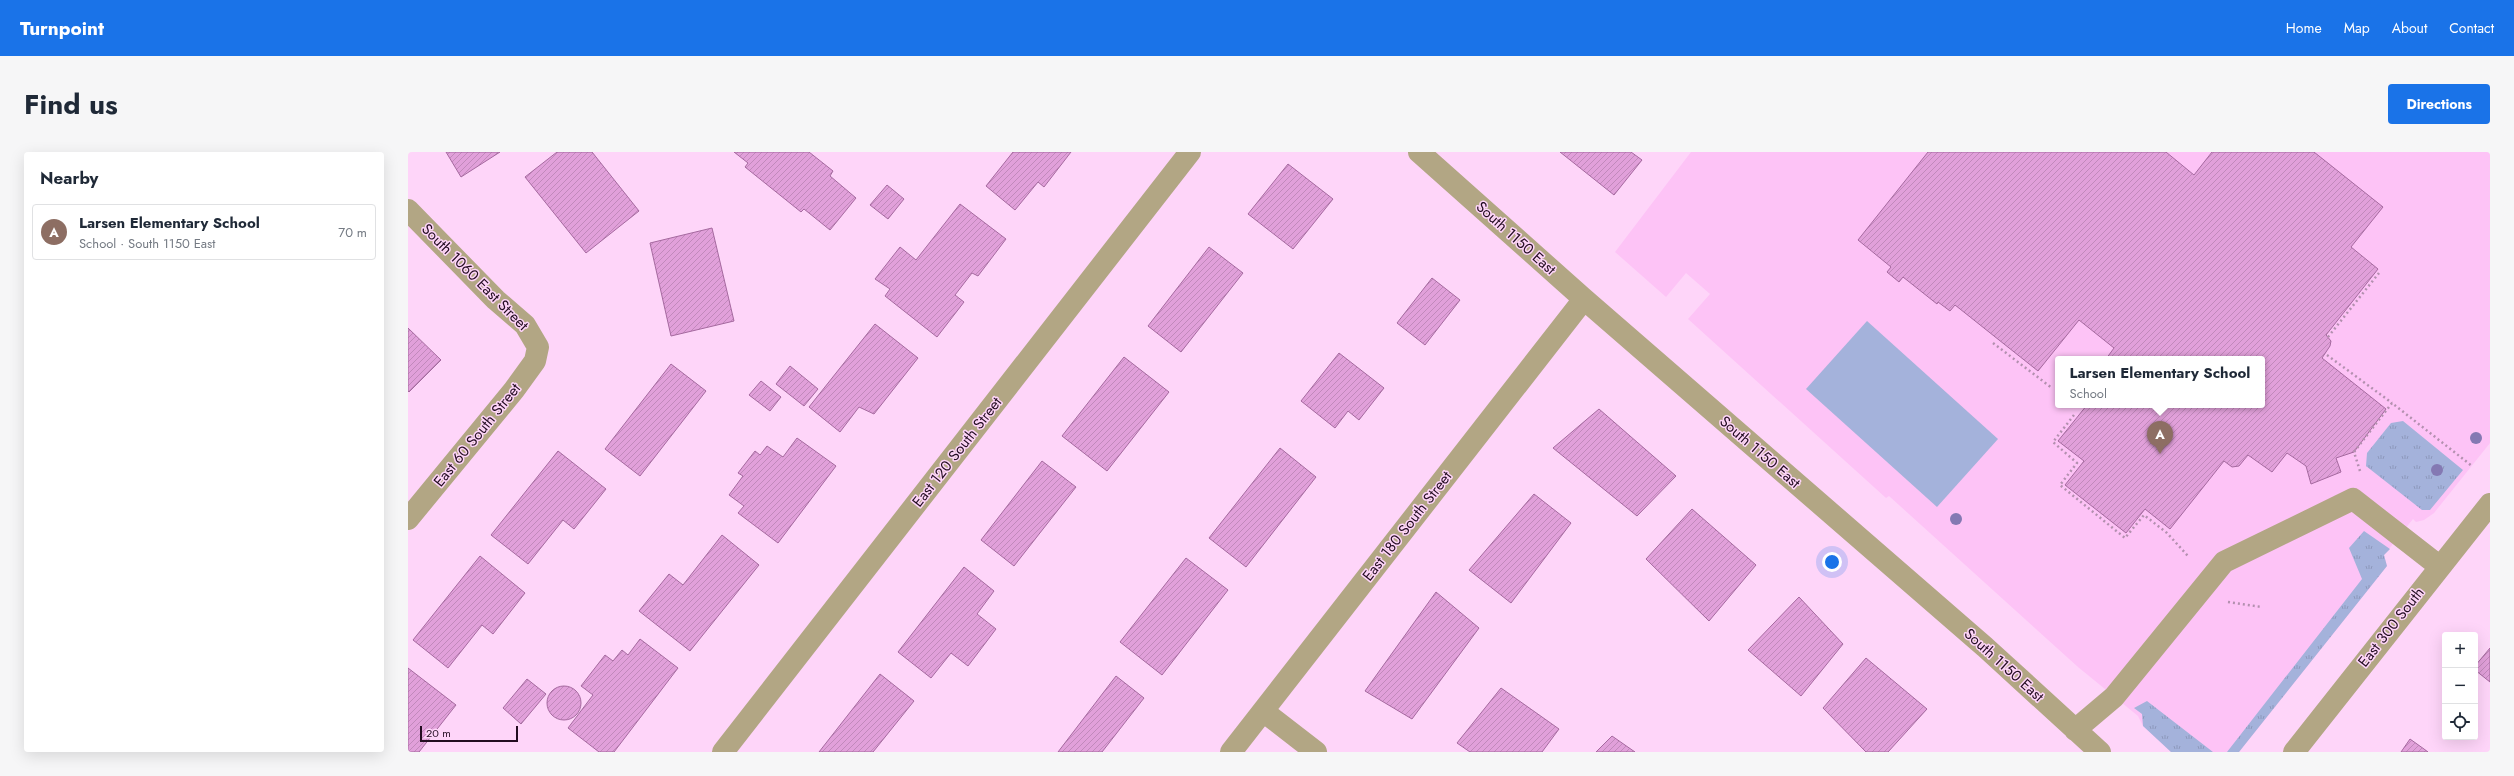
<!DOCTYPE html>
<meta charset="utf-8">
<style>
:root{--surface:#fff;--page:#f6f6f7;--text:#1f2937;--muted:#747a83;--line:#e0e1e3;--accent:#1a73e8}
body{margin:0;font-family:Jost,sans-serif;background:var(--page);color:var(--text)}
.controls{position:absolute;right:12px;bottom:12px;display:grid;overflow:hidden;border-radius:4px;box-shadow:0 4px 16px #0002}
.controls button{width:36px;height:36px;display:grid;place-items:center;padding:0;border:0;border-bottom:1px solid var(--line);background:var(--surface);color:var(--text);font:20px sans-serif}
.scale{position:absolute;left:12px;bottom:10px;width:98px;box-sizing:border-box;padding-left:4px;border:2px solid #230c21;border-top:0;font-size:11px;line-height:14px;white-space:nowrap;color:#230c21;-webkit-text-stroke:3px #fed5f9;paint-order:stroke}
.you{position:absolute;left:1424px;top:410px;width:14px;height:14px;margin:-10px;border:3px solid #fff;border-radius:50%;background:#1a73e8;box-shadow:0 0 0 6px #1a73e833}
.badge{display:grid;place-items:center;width:26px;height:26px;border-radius:50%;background:var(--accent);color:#fff;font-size:13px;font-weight:700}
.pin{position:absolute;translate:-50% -33px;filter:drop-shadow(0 1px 2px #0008)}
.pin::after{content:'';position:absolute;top:21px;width:14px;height:12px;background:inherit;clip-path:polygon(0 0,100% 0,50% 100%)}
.popup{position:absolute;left:1647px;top:204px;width:210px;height:52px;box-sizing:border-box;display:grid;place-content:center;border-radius:4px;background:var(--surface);filter:drop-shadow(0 1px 3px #0005);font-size:13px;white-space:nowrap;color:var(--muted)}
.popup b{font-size:15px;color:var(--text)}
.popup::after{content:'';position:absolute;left:50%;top:100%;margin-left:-8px;border:8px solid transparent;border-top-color:var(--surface)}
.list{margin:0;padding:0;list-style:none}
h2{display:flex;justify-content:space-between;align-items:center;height:52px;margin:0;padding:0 16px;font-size:17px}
h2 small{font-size:13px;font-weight:400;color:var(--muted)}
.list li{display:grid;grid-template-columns:26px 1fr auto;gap:12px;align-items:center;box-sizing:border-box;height:56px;margin:0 8px 8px;padding:0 8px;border:1px solid var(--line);border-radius:4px}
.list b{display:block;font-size:15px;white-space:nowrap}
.list p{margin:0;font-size:13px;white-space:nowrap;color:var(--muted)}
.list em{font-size:13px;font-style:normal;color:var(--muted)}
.icon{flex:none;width:22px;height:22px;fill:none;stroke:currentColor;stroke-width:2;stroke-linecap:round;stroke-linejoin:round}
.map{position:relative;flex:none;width:2082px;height:600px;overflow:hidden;border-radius:4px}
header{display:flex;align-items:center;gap:24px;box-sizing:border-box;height:56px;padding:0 20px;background:var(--accent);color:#fff}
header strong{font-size:19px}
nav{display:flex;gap:22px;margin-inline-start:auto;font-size:14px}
.intro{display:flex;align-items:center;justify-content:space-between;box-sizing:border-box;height:96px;padding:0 24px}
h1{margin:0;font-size:28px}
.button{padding:10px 18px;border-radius:4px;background:var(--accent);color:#fff;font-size:14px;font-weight:700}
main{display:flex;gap:24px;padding:0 24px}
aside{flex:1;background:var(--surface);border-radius:4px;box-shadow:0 4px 16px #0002}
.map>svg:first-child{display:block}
.built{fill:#fdc3f6;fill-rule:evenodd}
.grass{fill:url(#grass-tufts)}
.green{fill:#a4b2db}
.building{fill:url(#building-hatch);stroke:#a5699f}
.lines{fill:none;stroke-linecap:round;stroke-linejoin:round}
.path{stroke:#b390af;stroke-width:2.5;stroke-dasharray:2 3;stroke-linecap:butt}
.minor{stroke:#b2a684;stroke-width:22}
.tree{fill:#8479b3}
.labels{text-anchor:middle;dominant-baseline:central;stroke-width:3;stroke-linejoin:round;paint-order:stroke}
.street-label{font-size:15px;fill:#230c21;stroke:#fed5f9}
</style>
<header>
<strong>Turnpoint</strong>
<nav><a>Home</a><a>Map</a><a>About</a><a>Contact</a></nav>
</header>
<div class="intro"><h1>Find us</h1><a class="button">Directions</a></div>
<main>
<aside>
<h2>Nearby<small></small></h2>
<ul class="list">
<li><span class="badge" style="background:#8d6e63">A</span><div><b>Larsen Elementary School</b><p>School · South 1150 East</p></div><em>70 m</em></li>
</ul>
</aside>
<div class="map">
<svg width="2082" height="600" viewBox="0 0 2082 600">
<defs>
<pattern id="grass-tufts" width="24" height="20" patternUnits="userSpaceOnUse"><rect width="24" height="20" fill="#a4b2db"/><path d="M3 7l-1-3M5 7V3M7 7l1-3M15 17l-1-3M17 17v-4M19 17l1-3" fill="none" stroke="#8d98bc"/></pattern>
<pattern id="building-hatch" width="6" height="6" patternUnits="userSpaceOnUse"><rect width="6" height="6" fill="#e1a0da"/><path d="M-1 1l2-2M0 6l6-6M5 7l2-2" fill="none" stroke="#c189bb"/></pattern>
</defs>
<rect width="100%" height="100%" fill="#fed5f9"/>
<path class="built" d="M1283,0H2082V291L2026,361L2016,368L2008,370L2005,367L1976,403L1979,414L1831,600H1763L1735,574L1730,564L1670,515L1481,344L1478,346L1280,167L1302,142L1278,121L1258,145L1207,100ZM1650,207H1854V253H1650Z"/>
<path class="grass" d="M1995,269L2055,318L2022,358H2014L1958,314L1959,301L1983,271Z
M1956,379L1982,397L1976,403L1979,414L1831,600H1819L1954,427L1941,396Z
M1739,549L1805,600H1763L1735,574L1734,562L1726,556Z"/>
<path class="green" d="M1459,169L1590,287L1529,355L1398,237Z"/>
<path class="building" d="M38,0H92L53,25Z
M149,0H184L231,59L178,101L117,25Z
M326,0H401L425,19L422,24L448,46L422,78L396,57L393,60L337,15L340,11Z
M605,0H663L636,35L630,30L607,58L578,34Z
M1152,0H1223L1234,8L1206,43Z
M1520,0H1758L1786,23L1804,0H1906L1975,55L1943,95L1970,117L1918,183L1923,189L1922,194L1914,206L1978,257L1946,300L1928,306L1933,320L1903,332L1898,314L1879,301L1864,320L1840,303L1831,314L1824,315L1816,309L1762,377L1737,357L1718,381L1657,333L1676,309L1650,289L1679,253H1854V207H1698L1706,196L1671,168L1630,219L1547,153L1542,159L1530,150L1529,152L1495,125L1491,130L1479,120L1483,115L1450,88Z
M880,12L925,47L885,97L840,62Z
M479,33L496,47L480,67L462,53Z
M552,52L598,87L570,124L564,121L547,143L556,150L529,185L477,144L482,137L467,127L492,95L508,108Z
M304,76L326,169L263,184L242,91Z
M801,95L835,121L773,200L740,174Z
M1024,126L1052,148L1017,193L989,171Z
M467,172L510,206L466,262L451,255L432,280L401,255Z
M0,176L33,208L1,240L0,239Z
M931,201L976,236L951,268L940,259L927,276L893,249Z
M716,205L761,240L699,319L654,284Z
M263,212L298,239L232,324L197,297Z
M382,214L410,237L396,254L368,232Z
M353,229L373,245L362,259L341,243Z
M1191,257L1268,324L1229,364L1145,296Z
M389,286L428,314L370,391L330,361L336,354L321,343L335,324L330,321L347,299L352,303L359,294L375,305Z
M872,296L908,325L838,415L801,386Z
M150,299L198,337L166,377L155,368L120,412L83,383Z
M634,309L668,335L606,414L573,388Z
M1126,342L1163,371L1103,451L1061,418Z
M1284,357L1348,413L1301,469L1238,407Z
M314,383L351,413L282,499L231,459L261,422L275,433Z
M72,404L117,441L85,482L74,473L40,516L5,488Z
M778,406L820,438L754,523L712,490Z
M556,415L586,439L569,462L588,477L560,514L543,501L523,526L490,500Z
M1028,440L1071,476L1004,567L957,539Z
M1391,445L1435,492L1393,544L1340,498Z
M232,487L270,516L206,600H191L160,576L185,543L173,534L197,503L205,509L214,498L220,503Z
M2082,496V530L2067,518V514Z
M1458,506L1519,557L1480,600H1458L1415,556Z
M0,516L48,553L11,600H0Z
M472,522L506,549L465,600H411Z
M708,524L736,546L694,600H650Z
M119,527L138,542L113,572L95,556Z
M139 551a17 17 0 1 1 34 0a17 17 0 1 1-34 0Z
M1093,536L1151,577L1134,600H1062L1049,591Z
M1204,584L1227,600H1188Z
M2002,587L2016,597L2020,600H1993Z"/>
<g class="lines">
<path class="path" d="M1920,185L1971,121
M1585,191L1644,236
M1919,203L1984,251
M1666,263L1645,290L1669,311L1652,333L1717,386L1736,363L1759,381L1780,404
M1952,319L1946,300L1984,251L2064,314
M1820,450L1854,455"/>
<path class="minor" d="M1011,0L1176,147L1577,495L1692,600
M0,58L88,148L117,173L130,195L127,209L106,238L0,367
M855,559L908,600
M1667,578L1706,545L1816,410L1945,347L2031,414
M315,600L782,0
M823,600L1176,147
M1886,600L2082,352"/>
</g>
<g class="tree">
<circle cx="2068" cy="286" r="6"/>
<circle cx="2029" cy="318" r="6"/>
<circle cx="1548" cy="367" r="6"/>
</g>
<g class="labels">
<g class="street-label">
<text transform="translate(1108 86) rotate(42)">South 1150 East</text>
<text transform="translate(67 125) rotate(45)">South 1060 East Street</text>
<text transform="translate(69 283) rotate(-51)">East 60 South Street</text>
<text transform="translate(549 300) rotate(-52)">East 120 South Street</text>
<text transform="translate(1352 300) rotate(41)">South 1150 East</text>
<text transform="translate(999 374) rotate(-52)">East 180 South Street</text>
<text transform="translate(1983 475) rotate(-52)">East 300 South</text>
<text transform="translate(1596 513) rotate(42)">South 1150 East</text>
</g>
</g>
</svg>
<div class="controls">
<button>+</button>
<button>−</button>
<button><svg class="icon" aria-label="locate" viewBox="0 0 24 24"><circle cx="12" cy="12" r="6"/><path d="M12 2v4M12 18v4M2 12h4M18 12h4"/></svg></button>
</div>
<div class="scale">20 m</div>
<div class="you"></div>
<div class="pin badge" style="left:1752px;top:302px;background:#8d6e63">A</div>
<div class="popup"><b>Larsen Elementary School</b>School</div>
</div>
</main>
